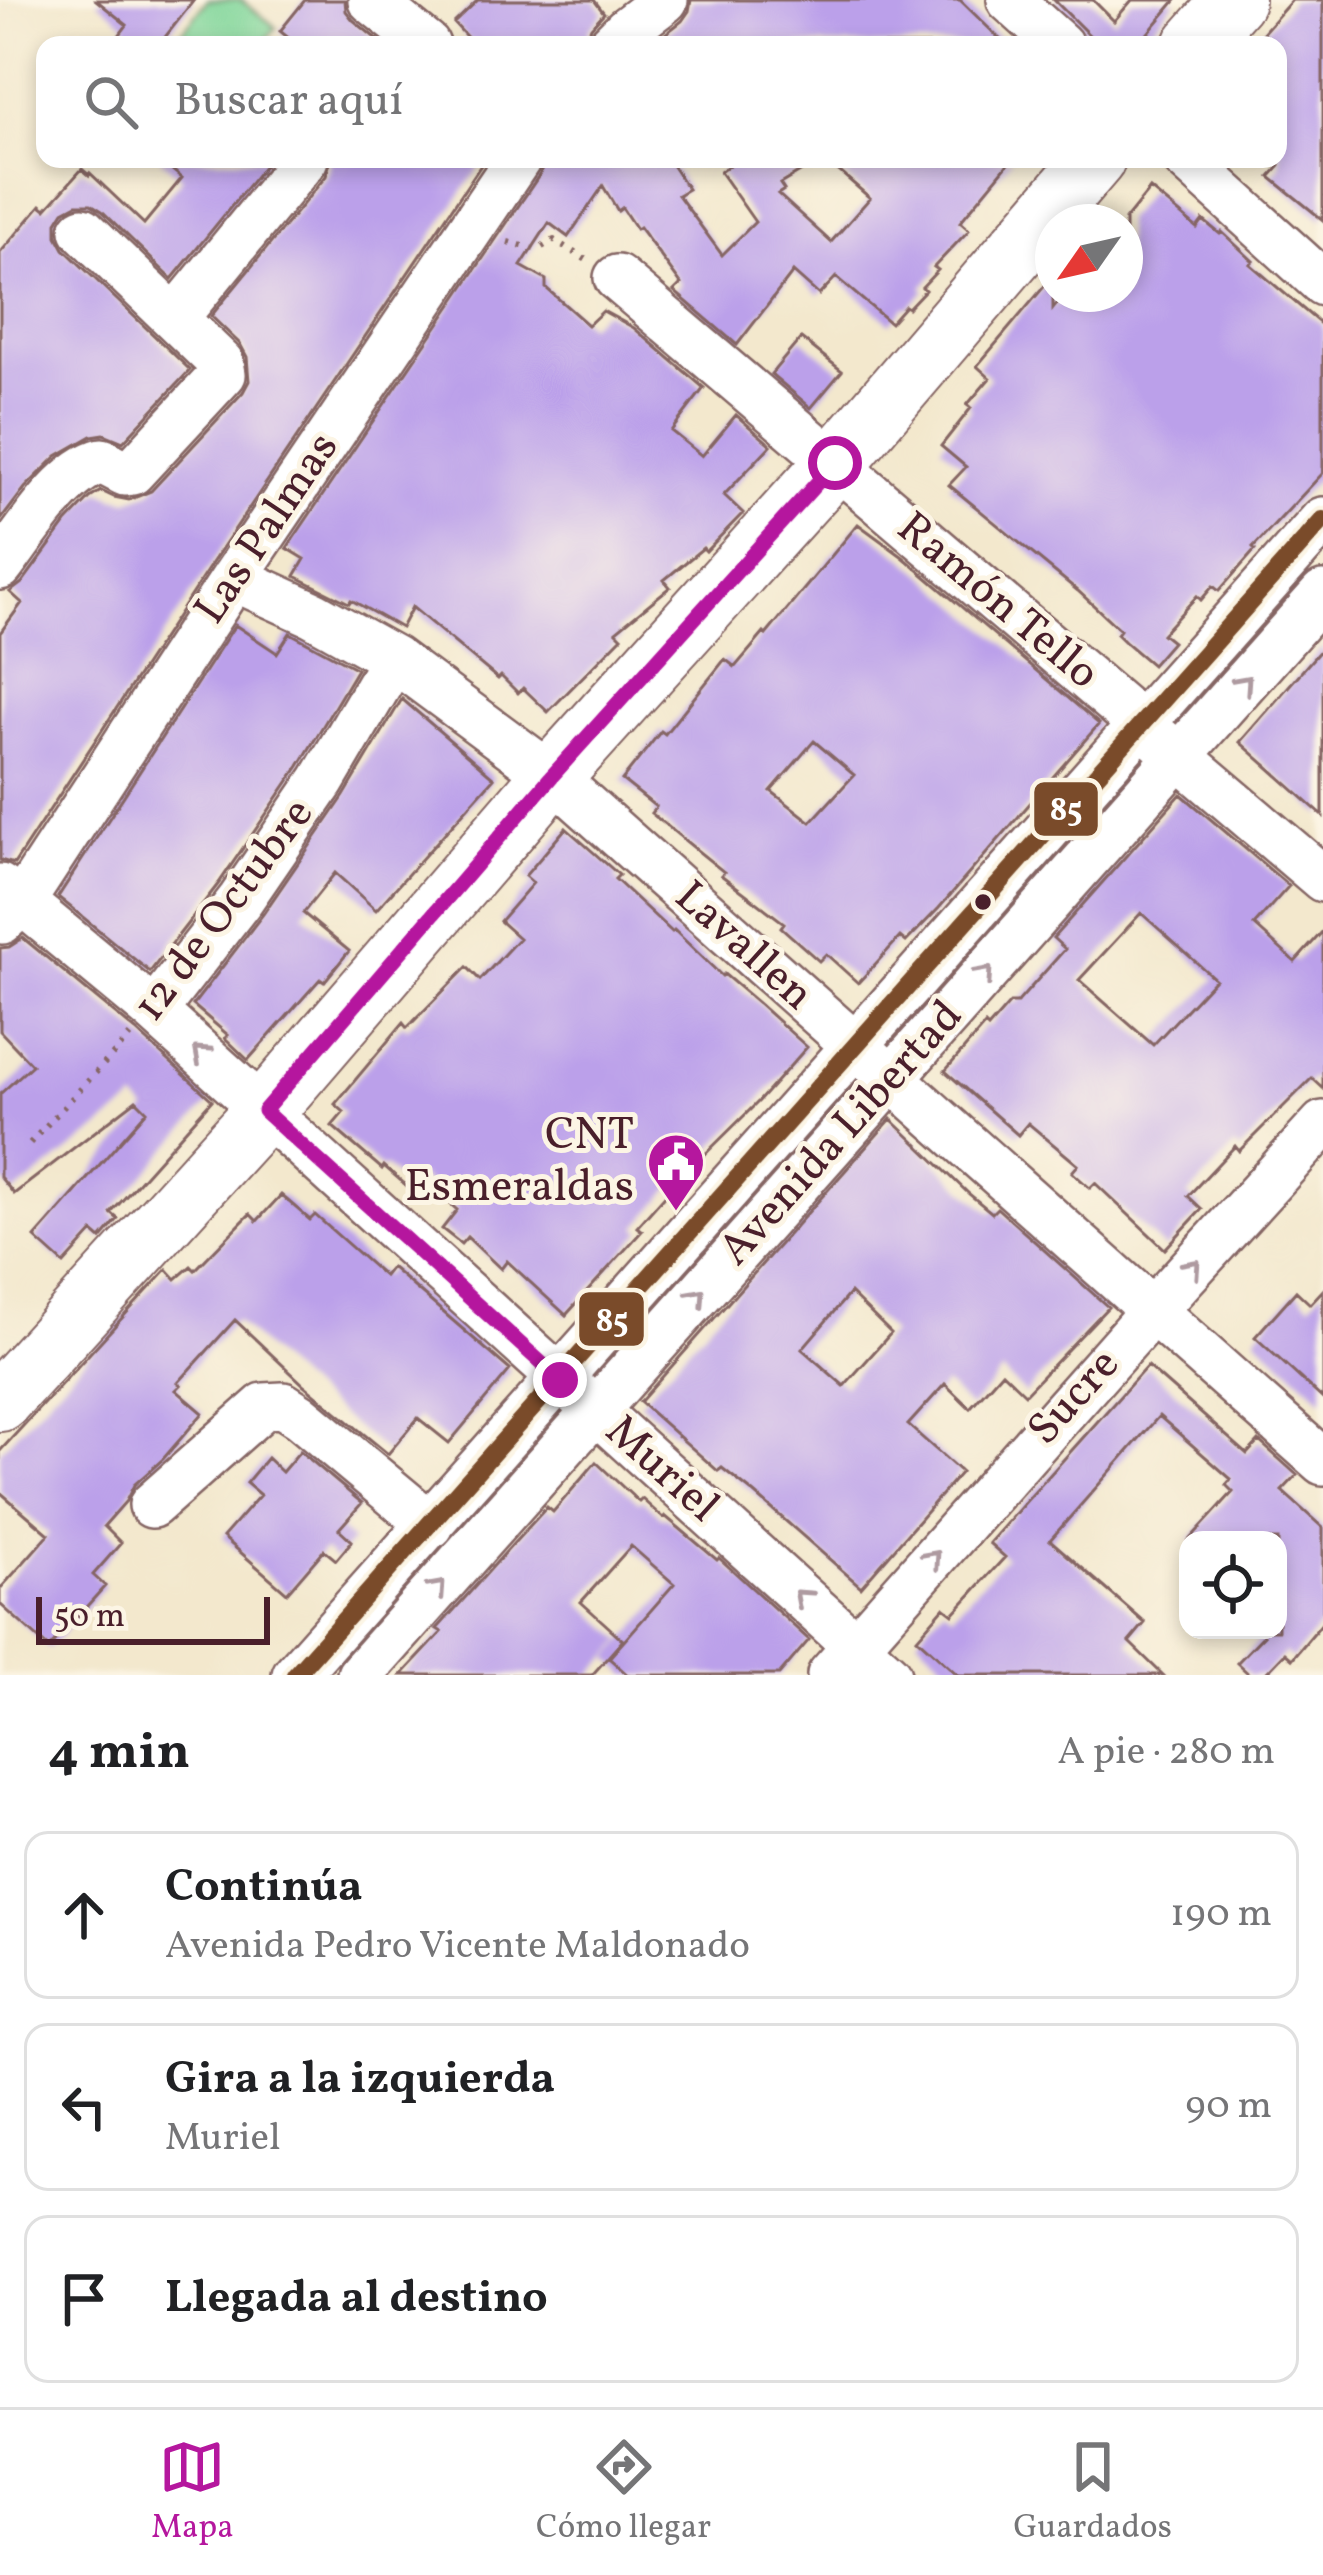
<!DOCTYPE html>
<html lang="es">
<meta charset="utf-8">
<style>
:root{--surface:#fff;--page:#f6f6f6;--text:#202124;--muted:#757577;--line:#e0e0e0;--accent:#b5179e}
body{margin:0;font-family:Vollkorn,serif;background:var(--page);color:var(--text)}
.controls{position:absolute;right:36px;bottom:36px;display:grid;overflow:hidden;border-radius:24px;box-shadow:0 6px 18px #0003}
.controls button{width:108px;height:108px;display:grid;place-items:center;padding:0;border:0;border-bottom:3px solid var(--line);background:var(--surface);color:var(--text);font:60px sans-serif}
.compass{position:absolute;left:1035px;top:204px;width:108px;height:108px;border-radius:50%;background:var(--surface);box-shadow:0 6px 18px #0003;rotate:236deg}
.scale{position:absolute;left:36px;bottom:30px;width:234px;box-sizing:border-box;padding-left:12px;border:6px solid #4a1f2b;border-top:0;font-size:33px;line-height:42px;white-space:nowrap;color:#4a1f2b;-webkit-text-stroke:9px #fcf5e5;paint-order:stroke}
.stop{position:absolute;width:36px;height:36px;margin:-27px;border:9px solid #b5179e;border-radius:50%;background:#fff}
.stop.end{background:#b5179e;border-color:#fff;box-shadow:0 3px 12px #0008}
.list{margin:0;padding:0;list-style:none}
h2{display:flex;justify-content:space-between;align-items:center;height:156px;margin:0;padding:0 48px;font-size:51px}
h2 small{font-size:39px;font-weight:400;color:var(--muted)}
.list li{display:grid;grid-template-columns:78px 1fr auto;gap:36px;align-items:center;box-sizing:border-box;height:168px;margin:0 24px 24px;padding:0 24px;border:3px solid var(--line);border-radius:24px}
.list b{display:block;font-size:45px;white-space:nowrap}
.list p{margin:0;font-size:39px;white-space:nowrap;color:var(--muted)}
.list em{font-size:39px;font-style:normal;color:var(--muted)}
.icon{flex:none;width:66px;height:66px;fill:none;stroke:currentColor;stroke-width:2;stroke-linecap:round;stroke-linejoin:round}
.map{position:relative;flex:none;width:1323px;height:1675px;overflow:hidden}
.search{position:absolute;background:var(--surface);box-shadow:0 6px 18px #0003;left:36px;right:36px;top:36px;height:132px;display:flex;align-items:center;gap:30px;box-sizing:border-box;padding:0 42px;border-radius:24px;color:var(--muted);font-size:45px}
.sheet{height:732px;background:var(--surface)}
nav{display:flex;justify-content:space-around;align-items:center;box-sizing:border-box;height:168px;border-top:3px solid var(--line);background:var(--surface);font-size:33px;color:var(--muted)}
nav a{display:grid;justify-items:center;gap:6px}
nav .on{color:var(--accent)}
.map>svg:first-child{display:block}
.green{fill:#7fd69a;stroke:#647a62;stroke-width:3}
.building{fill:#bba0ea;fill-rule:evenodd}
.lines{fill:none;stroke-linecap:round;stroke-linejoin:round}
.minor-casing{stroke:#856564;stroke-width:50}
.major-casing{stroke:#856564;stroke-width:64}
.path{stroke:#856564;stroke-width:6;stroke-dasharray:3 9;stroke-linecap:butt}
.minor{stroke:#fff;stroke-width:45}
.major{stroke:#fff;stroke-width:60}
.bus-1-casing{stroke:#fcf5e5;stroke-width:27}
.bus-1{stroke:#7a4b2a;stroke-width:18}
.oneway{stroke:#ae9aa0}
.route{stroke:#b5179e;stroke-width:15}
.bus-dot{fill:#4a1f2b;stroke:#fcf5e5;stroke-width:4.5}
.labels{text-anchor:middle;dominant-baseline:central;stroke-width:10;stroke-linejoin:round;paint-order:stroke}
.street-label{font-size:45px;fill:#4a1f2b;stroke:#fcf5e5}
.poi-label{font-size:45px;fill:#4a1f2b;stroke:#fcf5e5;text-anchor:end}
.line-badge{stroke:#fcf5e5;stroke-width:4.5}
.badge-label{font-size:33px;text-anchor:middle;font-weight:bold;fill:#fff}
</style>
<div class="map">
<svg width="1323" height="1675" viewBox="0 0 1323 1675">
<rect width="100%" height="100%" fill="#fcf5e5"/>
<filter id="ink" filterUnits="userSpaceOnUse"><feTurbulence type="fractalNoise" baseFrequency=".00833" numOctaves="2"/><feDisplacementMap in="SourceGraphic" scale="24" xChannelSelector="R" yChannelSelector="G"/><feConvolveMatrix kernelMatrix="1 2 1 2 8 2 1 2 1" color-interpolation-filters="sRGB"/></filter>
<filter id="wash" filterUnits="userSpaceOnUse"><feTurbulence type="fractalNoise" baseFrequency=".004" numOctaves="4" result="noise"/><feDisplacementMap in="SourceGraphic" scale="48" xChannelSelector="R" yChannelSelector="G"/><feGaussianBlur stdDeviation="2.7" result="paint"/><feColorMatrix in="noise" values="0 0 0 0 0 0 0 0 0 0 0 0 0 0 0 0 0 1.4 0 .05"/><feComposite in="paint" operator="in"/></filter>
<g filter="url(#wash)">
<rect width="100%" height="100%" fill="#f3e8cd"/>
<path class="green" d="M207,0H241L276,27L262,45H172Z"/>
<g id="blocks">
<path class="building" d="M96,0H194L159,45H112L127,25Z
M305,0H345L346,11L353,20L384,45H297L280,31Z
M478,0H594L604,13L591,27L583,45H474L454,23Z
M691,0H960L1006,45H651L682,21L689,11Z
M1054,0H1093L1114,21L1132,0H1176L1138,45H1094L1096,42Z
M1292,0H1323V220L1270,177L1280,166L1278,45H1252Z
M159,159H270L172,279L102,211L91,204H77L64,211L57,222V236L64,249L190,370L123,442L104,434L92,436L57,456L25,488L0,521V253L41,205L46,209L82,169L89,175L90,173L144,224L182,178Z
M331,159H485L212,563L14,864L0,860V633L22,603L10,592L22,583L66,523L90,498L101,491L114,497L129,500L151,491L243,392L249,381L247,357L240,344L211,316L326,176Z
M545,159H668L688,189L678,195L722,255L755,222L720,172L737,159H822L780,184L784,190L778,194L831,242L870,198L825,159H1012L960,222L969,230L934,267L938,270L922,287L925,290L908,308L905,306L890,323L836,277L819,295L793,272L737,345L674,291L681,284L639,227L636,229L622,208L618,211L603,186L568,237L549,223L521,266L546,280V288L588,325L603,311L634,328L704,388L671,431L702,456L736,415L771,445L724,495L743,513L706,551L703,548L664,580L670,587L616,631L622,637L548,712L523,688L518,693L501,676L498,679L412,607L401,628L351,600L349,603L295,576L305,559L287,548L540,174Z
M1150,189L1197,228L1203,220L1220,234L1222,232L1253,261L1250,264L1323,326V473L1253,548L1255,550L1219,591L1213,586L1201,600L1197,596L1162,634L1172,642L1152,665L1126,643L1117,634L1120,630L1078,591L949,485L966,467L941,446L971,408L967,405L990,378L977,366L1053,276V309L1065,294H1125V220Z
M801,338L842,371L811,408L771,374Z
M858,524L903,557L1099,724L939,908L906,942L900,937L858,983L826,954L819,961L781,927L784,923L721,875L724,872L651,813L656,807L622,780L661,731L665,734L725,659L735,667L764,633L766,635ZM814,741L854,775L811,822L771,791Z
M235,625L277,653L290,633L357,669L299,766L219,883L150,972L58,897Z
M1323,647V816L1240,742Z
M402,699L494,778L376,910L335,873L303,913L349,951L324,982L320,979L248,1060L225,1038L228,1035L193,1005L263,914L344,796Z
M1181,794L1289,886L1254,925L1295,962L1323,931V1088L1312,1078L1239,1151L1235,1146L1188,1196L1202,1209L1165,1249L1095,1183L1090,1188L1072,1172L1078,1165L1028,1123L1018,1135L945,1071L985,1025L988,1028L1010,1003H1017L1065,949L1053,938ZM1141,913L1215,979L1153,1045L1079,980Z
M566,828L619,875L615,879L672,932L674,930L722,976L724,974L758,1003L807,1047L759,1101L677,1182L637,1227L642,1231L566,1315L507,1261L501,1269L467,1237L461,1244L442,1229L457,1210L419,1176L408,1187L384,1166L382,1169L332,1126L344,1112L335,1104L403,1023L407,1028L467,967L480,980L519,938L500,921L533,883L525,876Z
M23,938L136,1031L212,1100L111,1213L118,1219L101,1239L93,1232L64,1264L35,1238L147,1111L136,1100L14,1194L0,1177V1094L32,1065L0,1031V948L9,947Z
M891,1119L969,1194L992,1213L997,1208L1108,1307L1025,1394L1002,1372L970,1408L945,1384L908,1425L961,1472L861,1587L755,1494L722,1468L718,1471L640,1402ZM850,1293L891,1333L844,1386L802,1349Z
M281,1195L310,1220L315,1215L384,1276L391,1267L510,1370L449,1443L418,1418L388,1454L304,1385L235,1320L178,1383L181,1385L176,1390L203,1413L163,1459L134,1485L126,1501L104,1526L121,1543L93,1575L105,1586L49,1648L0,1604V1589L49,1534L0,1492V1451L167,1269L176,1279L191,1266L195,1270L250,1214L257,1221Z
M1323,1290V1399L1255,1337L1296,1291L1310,1304Z
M1147,1366L1247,1454L1259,1441L1297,1475L1282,1491L1323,1528V1622L1292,1659L1285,1653L1264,1675H1250L1237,1663L1264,1635L1258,1630H1278V1540H1189L1233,1492L1226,1485L1231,1479L1159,1416L1050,1540L1145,1623L1129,1642L1163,1675H958L917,1638L944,1607L953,1614L1005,1557L989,1543Z
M300,1451L362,1503L339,1529L352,1541L336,1560L324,1550L287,1593L223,1537L260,1495L246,1483L267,1458L282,1472Z
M596,1462L639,1502L642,1499L663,1518L665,1516L717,1560L719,1558L809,1640L779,1675H628L609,1658L674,1584L631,1546L581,1602L623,1640L592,1675H402L442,1632L437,1629L514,1543L547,1507L553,1512Z"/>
</g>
</g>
<g filter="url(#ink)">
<use href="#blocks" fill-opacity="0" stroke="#856564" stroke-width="3"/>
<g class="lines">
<defs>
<path id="minor" d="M371,0L427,45
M1010,0L1060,45
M611,45L627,29L665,0
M1186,159L1323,283
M617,278L1323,879
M176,317L305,159
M0,567C24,536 63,471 102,461L125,473L132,472L223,374L221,363L83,230
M234,578L313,614L394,659L552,776L1323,1462
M0,887L22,902L154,1011L888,1675
M2,921L22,902L234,578L518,159
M154,1011L241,899L322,781L394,659
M152,1505L264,1406L283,1405L300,1416L431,1525
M295,1675L1323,520
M360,1675L1323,594
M830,1675L1154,1309L1323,1124"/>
<path id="major" d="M1194,45L1234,0
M0,1401L264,1111L552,776L835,463L1095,159"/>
</defs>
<use href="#minor" class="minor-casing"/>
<use href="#major" class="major-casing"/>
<path class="path" d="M508,242L537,250L554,240L588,261
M30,1143L130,1036"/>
<use href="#minor" class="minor"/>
<use href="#major" class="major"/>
<defs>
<path id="bus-1" d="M295,1675L1323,520"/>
</defs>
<use href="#bus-1" class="bus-1-casing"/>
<use href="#bus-1" class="bus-1"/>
</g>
<defs><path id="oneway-chevron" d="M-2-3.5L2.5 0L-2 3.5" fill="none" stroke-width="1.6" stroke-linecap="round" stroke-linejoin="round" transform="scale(3)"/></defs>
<g class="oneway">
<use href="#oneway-chevron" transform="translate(1244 683) rotate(-48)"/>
<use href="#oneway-chevron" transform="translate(985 974) rotate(-48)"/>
<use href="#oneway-chevron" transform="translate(201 1053) rotate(-138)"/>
<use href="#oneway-chevron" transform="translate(1193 1267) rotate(-48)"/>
<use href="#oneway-chevron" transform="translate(698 1296) rotate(-48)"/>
<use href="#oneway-chevron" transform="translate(933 1558) rotate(-48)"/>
<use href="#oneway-chevron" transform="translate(438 1588) rotate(-48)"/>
<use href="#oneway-chevron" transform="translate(802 1597) rotate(-138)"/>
</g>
</g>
<g class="lines" filter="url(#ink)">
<path class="route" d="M560,1380L264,1111L552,776L835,463"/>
</g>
<defs>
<symbol id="civic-pin" viewBox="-11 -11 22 30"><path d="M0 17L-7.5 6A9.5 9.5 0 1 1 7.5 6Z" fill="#b5179e" stroke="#fcf5e5"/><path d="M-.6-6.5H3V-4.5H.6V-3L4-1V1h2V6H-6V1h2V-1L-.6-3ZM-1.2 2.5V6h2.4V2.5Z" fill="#fff"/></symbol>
</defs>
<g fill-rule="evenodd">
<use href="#civic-pin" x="643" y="1129" width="66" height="90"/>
</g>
<circle class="bus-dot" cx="983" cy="902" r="10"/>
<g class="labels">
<g class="street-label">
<text transform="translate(268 529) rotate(-56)">Las Palmas</text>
<text transform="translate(997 602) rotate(40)">Ramón Tello</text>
<text transform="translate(225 911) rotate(-53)">12 de Octubre</text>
<text transform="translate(743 947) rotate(42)">Lavallen</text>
<text transform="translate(842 1134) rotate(-48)">Avenida Libertad</text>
<text transform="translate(1075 1398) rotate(-48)">Sucre</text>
<text transform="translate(661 1470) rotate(42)">Muriel</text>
</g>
<g class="poi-label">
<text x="634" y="1136">CNT<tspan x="634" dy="52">Esmeraldas</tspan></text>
</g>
</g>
<g class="line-badge">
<rect x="1032" y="780" width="68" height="58" rx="12" fill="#7a4b2a"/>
<rect x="577" y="1290" width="69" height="58" rx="12" fill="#7a4b2a"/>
</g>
<g class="badge-label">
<text x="1066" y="820">85</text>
<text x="612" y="1331">85</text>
</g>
</svg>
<div class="controls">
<button><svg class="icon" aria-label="locate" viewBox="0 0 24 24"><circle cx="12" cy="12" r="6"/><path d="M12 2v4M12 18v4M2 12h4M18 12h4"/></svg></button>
</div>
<svg class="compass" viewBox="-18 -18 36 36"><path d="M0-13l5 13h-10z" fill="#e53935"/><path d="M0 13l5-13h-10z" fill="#757577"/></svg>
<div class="scale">50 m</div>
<div class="stop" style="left:835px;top:463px"></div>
<div class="stop end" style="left:560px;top:1380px"></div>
<div class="search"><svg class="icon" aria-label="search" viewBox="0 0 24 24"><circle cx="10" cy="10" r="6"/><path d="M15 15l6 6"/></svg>Buscar aquí</div>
</div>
<section class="sheet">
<h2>4 min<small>A pie · 280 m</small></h2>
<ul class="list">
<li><svg class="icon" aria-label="ahead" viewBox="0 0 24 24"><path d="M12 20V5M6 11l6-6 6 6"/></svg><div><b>Continúa</b><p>Avenida Pedro Vicente Maldonado</p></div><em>190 m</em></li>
<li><svg class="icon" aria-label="left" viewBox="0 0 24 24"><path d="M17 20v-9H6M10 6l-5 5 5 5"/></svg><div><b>Gira a la izquierda</b><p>Muriel</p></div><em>90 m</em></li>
<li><svg class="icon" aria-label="arrive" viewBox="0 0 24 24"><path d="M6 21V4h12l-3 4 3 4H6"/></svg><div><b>Llegada al destino</b></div></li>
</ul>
</section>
<nav>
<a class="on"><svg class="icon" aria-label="map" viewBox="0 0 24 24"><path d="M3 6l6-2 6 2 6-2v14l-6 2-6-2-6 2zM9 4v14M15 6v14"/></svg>Mapa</a>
<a><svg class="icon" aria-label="directions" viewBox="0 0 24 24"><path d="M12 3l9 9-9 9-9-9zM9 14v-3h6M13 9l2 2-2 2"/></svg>Cómo llegar</a>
<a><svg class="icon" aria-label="saved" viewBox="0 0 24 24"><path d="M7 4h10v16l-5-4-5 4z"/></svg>Guardados</a>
</nav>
